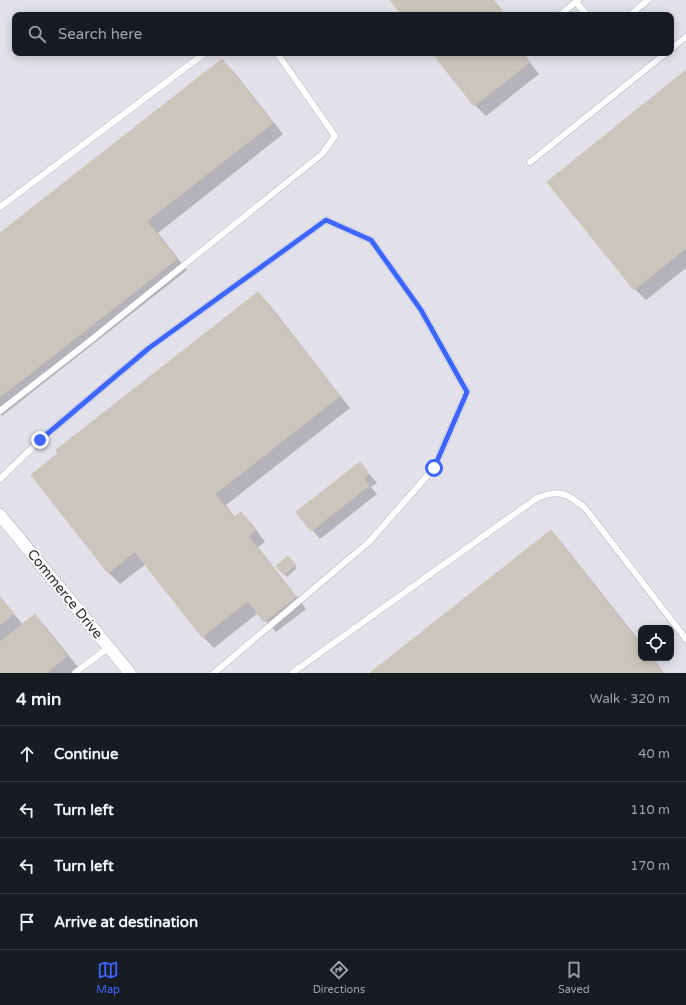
<!DOCTYPE html>
<meta charset="utf-8">
<style>
:root{--surface:#171b24;--page:#242831;--text:#f1f3f6;--muted:#9ea1a6;--line:#363941;--accent:#3d66ff}
body{margin:0;font-family:"Varela Round",sans-serif;background:var(--page);color:var(--text)}
.controls{position:absolute;right:12px;bottom:12px;display:grid;overflow:hidden;border-radius:8px;box-shadow:0 2px 10px #0003}
.controls button{width:36px;height:36px;display:grid;place-items:center;padding:0;border:0;border-bottom:1px solid var(--line);background:var(--surface);color:var(--text);font:20px sans-serif}
.stop{position:absolute;width:12px;height:12px;margin:-9px;border:3px solid #3d66ff;border-radius:50%;background:#fff}
.stop.end{background:#3d66ff;border-color:#fff;box-shadow:0 1px 4px #0008}
.list{margin:0;padding:0;list-style:none}
h2{display:flex;justify-content:space-between;align-items:center;height:52px;margin:0;padding:0 16px;font-size:17px}
h2 small{font-size:13px;font-weight:400;color:var(--muted)}
.list li{display:grid;grid-template-columns:26px 1fr auto;gap:12px;align-items:center;box-sizing:border-box;height:56px;padding:0 16px;border-top:1px solid var(--line)}
.list b{display:block;font-size:15px;white-space:nowrap}
.list em{font-size:13px;font-style:normal;color:var(--muted)}
.icon{flex:none;width:22px;height:22px;fill:none;stroke:currentColor;stroke-width:2;stroke-linecap:round;stroke-linejoin:round}
.map{position:relative;flex:none;width:686px;height:673px;overflow:hidden}
.search{position:absolute;background:var(--surface);box-shadow:0 2px 10px #0003;left:12px;right:12px;top:12px;height:44px;display:flex;align-items:center;gap:10px;box-sizing:border-box;padding:0 14px;border-radius:8px;color:var(--muted);font-size:15px}
.sheet{height:276px;background:var(--surface)}
nav{display:flex;justify-content:space-around;align-items:center;box-sizing:border-box;height:56px;border-top:1px solid var(--line);background:var(--surface);font-size:11px;color:var(--muted)}
nav a{display:grid;justify-items:center;gap:2px}
nav .on{color:var(--accent)}
.map>svg:first-child{display:block}
.industrial{fill:#e2e0e8;fill-rule:evenodd}
.shadow{fill:#0003}
.building{fill:#cbc6bd;stroke:#ccc4b8}
.lines{fill:none;stroke-linecap:round;stroke-linejoin:round}
.service-casing{stroke:#b3b6c2;stroke-width:7}
.minor-casing{stroke:#b3b6c2;stroke-width:13}
.service{stroke:#fff;stroke-width:6}
.minor{stroke:#fff;stroke-width:12}
.route{stroke:#3d66ff;stroke-width:5}
.labels{text-anchor:middle;dominant-baseline:central;stroke-width:3.5;stroke-linejoin:round;paint-order:stroke}
.street-label{font-size:14px;fill:#2d2d2d;stroke:#fff}
</style>
<div class="map">
<svg width="686" height="673" viewBox="0 0 686 673">
<rect width="100%" height="100%" fill="#efe8df"/>
<path class="industrial" d="M0,0H686V673H0ZM15,15H671V53H15ZM641,628H671V658H641Z"/>
<path class="shadow" d="M391,0H494L506,15H403Z
M433,53H526L524,55L539,74L486,116L475,105Z
M222,60L233,71L283,134L158,233L187,270L2,416L0,414V235Z
M686,72V268L646,300L635,289Z
M258,293L269,304L350,408L226,505L235,517L241,513L252,524L265,542L258,547L306,609L276,632L258,613L214,648L203,637L146,564L120,584L109,573L32,475Z
M360,463L377,483L371,487L377,494L320,539L297,512Z
M551,532L562,543L641,643V658H653L664,673H371Z
M290,560L297,568L287,577L277,566Z
M0,596L23,625L35,616L46,627L78,667L71,673H0Z"/>
<path class="building" d="M390,0H493L505,15H402Z
M432,53H521L529,63L474,106Z
M222,59L273,123L147,221L177,259L0,397V233Z
M686,70V248L634,290L547,182Z
M258,292L340,396L215,494L234,517L241,512L255,530L248,536L296,597L264,622L248,601L202,637L135,552L108,573L31,475L58,453L56,450Z
M360,462L369,474L364,478L369,486L311,531L296,512Z
M551,530L641,645V658H651L663,673H370Z
M288,556L296,565L284,575L276,566Z
M0,597L14,614L0,625Z
M35,614L67,656L46,673H0V642Z"/>
<g class="lines">
<defs>
<path id="service" d="M576,2L587,15
M560,15L578,0
M630,15L648,0
M671,49L686,37
M530,162L666,53
M0,207L205,53
M0,411L86,344L322,154L335,136L277,53
M0,479L40,440L149,348L326,220L371,240L421,310L467,392L434,468L369,542L214,673
M75,673L109,647
M292,673L537,498C560,489 567,493 585,508L686,639"/>
<path id="minor" d="M0,515L130,673"/>
</defs>
<use href="#service" class="service-casing"/>
<use href="#minor" class="minor-casing"/>
<use href="#service" class="service"/>
<use href="#minor" class="minor"/>
</g>
<g class="lines">
<path class="route" d="M40,440L149,348L326,220L371,240L421,310L467,392L434,468"/>
</g>
<g class="labels">
<g class="street-label">
<text transform="translate(65 594) rotate(51)">Commerce Drive</text>
</g>
</g>
</svg>
<div class="controls">
<button><svg class="icon" aria-label="locate" viewBox="0 0 24 24"><circle cx="12" cy="12" r="6"/><path d="M12 2v4M12 18v4M2 12h4M18 12h4"/></svg></button>
</div>
<div class="stop" style="left:434px;top:468px"></div>
<div class="stop end" style="left:40px;top:440px"></div>
<div class="search"><svg class="icon" aria-label="search" viewBox="0 0 24 24"><circle cx="10" cy="10" r="6"/><path d="M15 15l6 6"/></svg>Search here</div>
</div>
<section class="sheet">
<h2>4 min<small>Walk · 320 m</small></h2>
<ul class="list">
<li><svg class="icon" aria-label="ahead" viewBox="0 0 24 24"><path d="M12 20V5M6 11l6-6 6 6"/></svg><div><b>Continue</b></div><em>40 m</em></li>
<li><svg class="icon" aria-label="left" viewBox="0 0 24 24"><path d="M17 20v-9H6M10 6l-5 5 5 5"/></svg><div><b>Turn left</b></div><em>110 m</em></li>
<li><svg class="icon" aria-label="left" viewBox="0 0 24 24"><path d="M17 20v-9H6M10 6l-5 5 5 5"/></svg><div><b>Turn left</b></div><em>170 m</em></li>
<li><svg class="icon" aria-label="arrive" viewBox="0 0 24 24"><path d="M6 21V4h12l-3 4 3 4H6"/></svg><div><b>Arrive at destination</b></div></li>
</ul>
</section>
<nav>
<a class="on"><svg class="icon" aria-label="map" viewBox="0 0 24 24"><path d="M3 6l6-2 6 2 6-2v14l-6 2-6-2-6 2zM9 4v14M15 6v14"/></svg>Map</a>
<a><svg class="icon" aria-label="directions" viewBox="0 0 24 24"><path d="M12 3l9 9-9 9-9-9zM9 14v-3h6M13 9l2 2-2 2"/></svg>Directions</a>
<a><svg class="icon" aria-label="saved" viewBox="0 0 24 24"><path d="M7 4h10v16l-5-4-5 4z"/></svg>Saved</a>
</nav>
